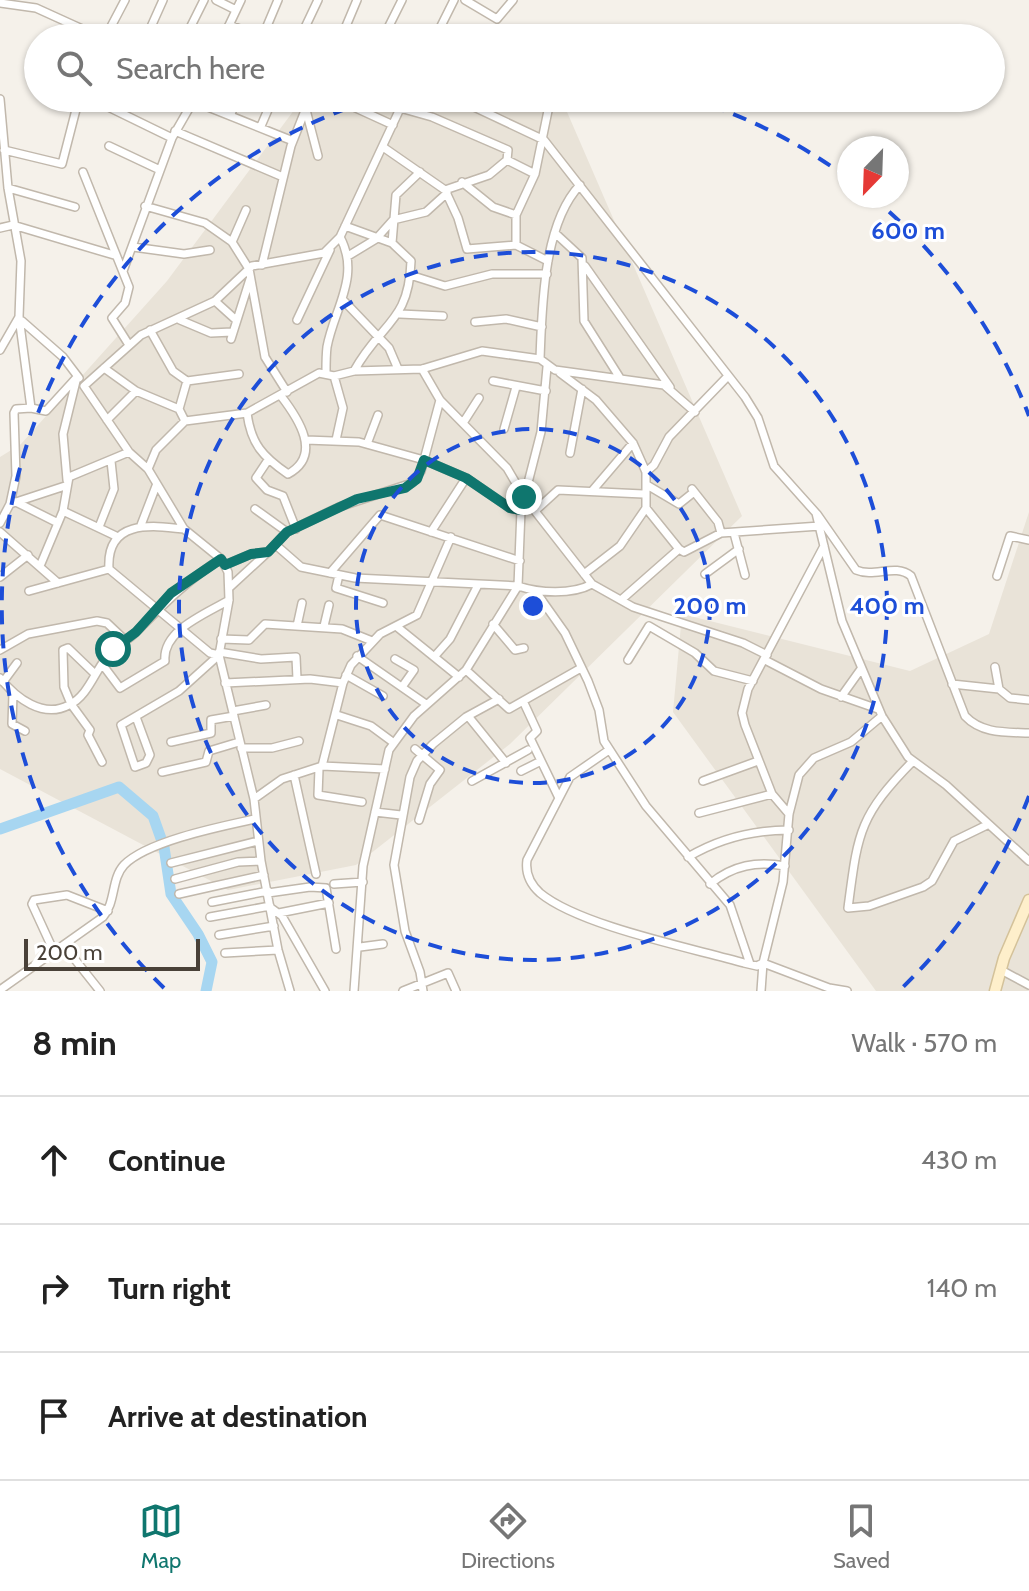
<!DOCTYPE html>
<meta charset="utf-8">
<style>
:root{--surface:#fff;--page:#f6f6f6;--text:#222;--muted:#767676;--line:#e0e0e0;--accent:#0f766e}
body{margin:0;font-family:Cabin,sans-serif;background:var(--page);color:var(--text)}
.compass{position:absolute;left:837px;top:136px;width:72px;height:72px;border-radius:50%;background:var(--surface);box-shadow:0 2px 6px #0004;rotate:203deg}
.scale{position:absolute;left:24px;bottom:20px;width:176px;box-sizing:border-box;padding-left:8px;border:4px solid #494138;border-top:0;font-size:22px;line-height:28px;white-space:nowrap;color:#494138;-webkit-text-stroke:6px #fff;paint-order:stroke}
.stop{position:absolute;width:24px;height:24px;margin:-18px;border:6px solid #0f766e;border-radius:50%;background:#fff}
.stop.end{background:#0f766e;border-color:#fff;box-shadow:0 2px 8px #0008}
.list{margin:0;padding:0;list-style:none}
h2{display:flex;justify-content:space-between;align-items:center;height:104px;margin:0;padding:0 32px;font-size:34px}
h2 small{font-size:26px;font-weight:400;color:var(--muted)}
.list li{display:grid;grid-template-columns:52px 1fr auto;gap:24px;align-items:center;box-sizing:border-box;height:128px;padding:0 32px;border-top:2px solid var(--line)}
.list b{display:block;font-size:30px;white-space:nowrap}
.list em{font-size:26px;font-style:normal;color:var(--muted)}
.icon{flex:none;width:44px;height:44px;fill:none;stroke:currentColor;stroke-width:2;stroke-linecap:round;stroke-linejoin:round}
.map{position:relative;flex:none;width:1029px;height:991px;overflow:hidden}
.search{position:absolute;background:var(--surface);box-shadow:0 2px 6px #0004;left:24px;right:24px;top:24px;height:88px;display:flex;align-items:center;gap:20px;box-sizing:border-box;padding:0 28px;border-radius:44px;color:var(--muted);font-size:30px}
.sheet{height:488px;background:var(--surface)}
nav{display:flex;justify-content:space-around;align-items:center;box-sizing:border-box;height:112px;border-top:2px solid var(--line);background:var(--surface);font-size:22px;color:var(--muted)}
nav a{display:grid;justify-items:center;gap:4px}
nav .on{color:var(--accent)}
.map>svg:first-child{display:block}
.residential{fill:#e9e3d8}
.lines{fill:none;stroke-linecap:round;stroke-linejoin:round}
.river{stroke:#a7d6f1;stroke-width:11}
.street-casing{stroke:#c1b8ac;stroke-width:10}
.secondary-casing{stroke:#d4c29a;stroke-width:13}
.street{stroke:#fff;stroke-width:7}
.secondary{stroke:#feefcb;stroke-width:10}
.route{stroke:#0f766e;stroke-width:10}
.ring{fill:none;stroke:#1d4ed8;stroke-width:4;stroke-dasharray:14 10}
.centre{fill:#1d4ed8;stroke:#fff;stroke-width:4}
.ring-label{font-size:24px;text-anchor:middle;font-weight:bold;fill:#1d4ed8;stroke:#fff;stroke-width:6;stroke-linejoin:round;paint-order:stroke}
</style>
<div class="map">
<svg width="1029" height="991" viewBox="0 0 1029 991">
<rect width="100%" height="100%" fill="#f5f1ea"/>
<path class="residential" d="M303,98H561L742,516L510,744L356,865L228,890L0,769V457L21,444L167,281Z
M1029,512V991H876L673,712L682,614L910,671L989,634Z"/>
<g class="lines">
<path class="river" d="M0,829L119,787L153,816L164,847L171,894L198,934L212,962L206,991"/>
<defs>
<path id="street" d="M216,0L236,10
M465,0L497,19L513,0
M0,3L36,8L102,38
M229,25L265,38
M105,38L125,0
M146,38L163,0
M185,38L204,0
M223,38L241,0
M262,38L278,0
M300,38L318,0
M341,38L357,0
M383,38L402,0
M435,38L454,0
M90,98L172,138
M169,98L189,108
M334,98L393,125
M455,98L544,140L745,397L758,418L774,466L816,513L842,621L882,716L908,757L946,785L1029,861
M0,99L8,188L21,261L19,317L31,408L16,409L14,413L16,476L10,504
M193,101L293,141
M400,108L432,117L508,150L507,160L489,175L445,190
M306,110L318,156
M231,114L237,98
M261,126L273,98
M175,131L283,177
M109,146L160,170
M383,147L445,190L458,218L467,249L516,245L548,261
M4,150L62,164L79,98
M507,160L535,174
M83,172L129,287L125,303L112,318L129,345
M462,182L493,207L516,215
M580,185C543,224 542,308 540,359L555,370L664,385L695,412
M8,188L75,207
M145,206L205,223L232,242L249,269L265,357L287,392
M345,226L392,243L411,261C409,323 381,322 354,371
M0,228L13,225L114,255
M555,233L582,258L584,321L620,378
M232,242L246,210
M392,243L396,195L420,172
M516,245V215L535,174L550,101
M133,247L184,254L210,250
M348,256L376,239L393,220L426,212L447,193
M262,265L291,146L310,98
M585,266L670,387
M123,271L172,138L195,98
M410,275L445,286L492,274H547
M343,300L389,348L398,369
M215,301L236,320
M400,314L443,316
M180,320L211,333L232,332
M297,320L330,250
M22,321L63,357L79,378
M475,322L506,319L542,327
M150,330L173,371L187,381L239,374
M231,339L250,279
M0,350L19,317
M104,368L136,391L179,409
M422,369L440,400L507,468L524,497L592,584L633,607L743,643L767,655
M326,372C326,364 326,355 327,347C334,309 361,276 340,237
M560,373L596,400L633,443L646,472V508L679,549L621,600
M334,376L343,408L336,440
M493,381L546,391
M31,408L46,411L77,377L63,434L67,480
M247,413C251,444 263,457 288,474C323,455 298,418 281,396
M107,420L136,391
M185,421L179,409L187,381
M463,423L479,398
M504,429L516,387
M306,440L359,442L424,460L466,478L510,508L521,510
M367,444L378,415
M570,453L582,389
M268,460L256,478L267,490L283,496L296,529
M148,469L156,450L185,421L247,413L319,373L334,376L354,371L422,369L482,351L540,359
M646,472L654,465L669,437L728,376
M647,485L679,504L694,492
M692,489L718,522L721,533
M592,491L633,443
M16,502L58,523
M255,509L287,532
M63,511L118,537
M535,511L558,490L643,494
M817,514L856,570C875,578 895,563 911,576L965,716C982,734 1006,732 1029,733
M0,523L10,504L65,486
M141,525L156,486
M99,527L114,489L111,461
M0,532L58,583
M431,532L466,478
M734,533L745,575
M277,546L301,567L355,578L518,586C539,593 572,595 592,584
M679,549L684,552L721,533L820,526
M225,565L251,554L268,552L287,532L339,507L412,483L421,471L440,400
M40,566L63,511L69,477L129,452
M330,573L380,515L520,561
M584,574L620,546L646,508
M705,574L739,549
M339,575L336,588L383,603
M997,576L1010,536L1029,540
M0,577L28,555
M230,587L268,552
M29,591L109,569
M536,592L565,633L588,681L599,710L604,741L646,806L730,905L750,964
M493,624L515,650L524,648
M297,626L302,603
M324,626L329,605
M396,626L459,677
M221,639L249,640L265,624L342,629L372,641
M0,650L28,634L97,621L107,623L126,641
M219,652L261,659L296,657L297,679
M357,656L426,704
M434,657L450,639L478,585
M395,659L414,670L402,687
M628,660L649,626L695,653L714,671L753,681
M765,660L821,689L878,709
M102,664L120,688L165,661C162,630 206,614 229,600
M466,670L509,709L581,668
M95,674L68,648L63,650L64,687L71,704L90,730L88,735L102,762
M346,675L383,696
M0,678C16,698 43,719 69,705C90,695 96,666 112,651C119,644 129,640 136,632C164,604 187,580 221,559
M3,682L17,663
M225,683L310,679L343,683
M952,684L999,689L995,667
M999,689L1010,698L1029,700
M13,694L12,724L25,731
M841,697L861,669
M524,703L537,731L530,738L559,798
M233,711L266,705
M337,715L371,726L394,743
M468,716L506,763
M136,717L150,755L146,763L135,767L121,725L179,691L219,655L210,653L109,569C106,520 150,525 184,529
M171,742L211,733V720L234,716
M241,748H272L299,741
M415,749L440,770L430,784L419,820
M609,750L570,777L527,860C525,874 530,884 540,893C580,926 692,948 744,963L757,966L763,963L829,988L847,991
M913,761C858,817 858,833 848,908L869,906L923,887L932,881L954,841L987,825
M322,766L385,769
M319,769L318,795L362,802
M521,771L539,762
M162,772L206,762L209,751L239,742
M294,775L316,874
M472,781L528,750
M703,781L758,761
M254,799L282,779L322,766L343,683L351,665L380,634L417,615L451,537
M375,812L401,815
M699,813L772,794
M789,814L772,794L745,725L742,713L748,689L824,546
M688,857C720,838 752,830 789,830
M171,863L258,841
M175,879L238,862L261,861
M334,884L363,882
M710,884C733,865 757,861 785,866
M268,893L310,887L326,888L336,949
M179,894L264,875
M212,902L268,891
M271,908L282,916L325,991
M279,913L329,903
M210,917L270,906
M219,935L274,926
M65,947L100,991
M360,947L383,944
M225,953L278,950
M55,954L32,904L34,900L67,895L108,911
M1001,970L1029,985
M0,990L103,917C116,902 111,879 124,865C147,841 223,826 255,819
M290,991L278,950L261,861L254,799L219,655L229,600L228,572L221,559L184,529L148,469L129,452L84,386L141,335L215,301L252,266L324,253L340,237L405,98
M354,991L363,866L389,750L414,716L466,670L518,586L521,510L541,432L547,367
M403,991L448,973L456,991
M423,991L420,972L405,931L394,865L410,777L417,761L433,744L466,717L499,699
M761,991L763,963L783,882L789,814L799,775L814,758L851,742L882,716"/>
<path id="secondary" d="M995,991L1004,958L1029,900"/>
</defs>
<use href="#street" class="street-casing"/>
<use href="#secondary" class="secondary-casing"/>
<use href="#street" class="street"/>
<use href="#secondary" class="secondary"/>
</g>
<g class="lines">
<path class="route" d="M113,649L136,632L171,593L221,559L225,565L251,554L268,552L287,532L357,499L405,488L417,479L424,460L466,478L510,508L521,510L524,497"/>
</g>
<g class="ring">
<circle cx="533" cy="606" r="177"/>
<circle cx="533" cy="606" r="354"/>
<path d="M1029 796A531 531 0 0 1 902 988M164 988A531 531 0 0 1 378 98M688 98A531 531 0 0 1 849 179M871 196A531 531 0 0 1 1029 416"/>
</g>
<circle cx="533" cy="606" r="12" class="centre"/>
<g class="ring-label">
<text x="908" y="239">600 m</text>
<text x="710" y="614">200 m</text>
<text x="887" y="614">400 m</text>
</g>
</svg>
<svg class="compass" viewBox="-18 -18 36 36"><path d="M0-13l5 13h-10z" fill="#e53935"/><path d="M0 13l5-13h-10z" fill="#767676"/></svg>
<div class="scale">200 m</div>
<div class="stop" style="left:113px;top:649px"></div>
<div class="stop end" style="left:524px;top:497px"></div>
<div class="search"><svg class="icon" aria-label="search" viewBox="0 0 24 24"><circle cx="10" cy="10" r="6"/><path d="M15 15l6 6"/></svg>Search here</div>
</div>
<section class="sheet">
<h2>8 min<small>Walk · 570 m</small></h2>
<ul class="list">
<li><svg class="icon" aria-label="ahead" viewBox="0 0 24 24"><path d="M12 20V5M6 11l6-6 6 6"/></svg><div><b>Continue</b></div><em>430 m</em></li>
<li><svg class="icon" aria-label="right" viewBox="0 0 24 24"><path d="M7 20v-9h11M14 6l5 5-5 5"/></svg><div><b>Turn right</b></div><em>140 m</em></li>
<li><svg class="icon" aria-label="arrive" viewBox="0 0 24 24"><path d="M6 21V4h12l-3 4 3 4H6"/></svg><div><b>Arrive at destination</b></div></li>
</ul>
</section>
<nav>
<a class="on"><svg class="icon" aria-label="map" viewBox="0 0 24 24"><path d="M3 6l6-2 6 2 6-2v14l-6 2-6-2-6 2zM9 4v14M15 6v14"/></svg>Map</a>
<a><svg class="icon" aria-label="directions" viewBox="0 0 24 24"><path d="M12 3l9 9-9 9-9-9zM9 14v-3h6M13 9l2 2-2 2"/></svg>Directions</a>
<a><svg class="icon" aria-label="saved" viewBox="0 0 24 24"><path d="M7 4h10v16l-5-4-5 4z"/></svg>Saved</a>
</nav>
